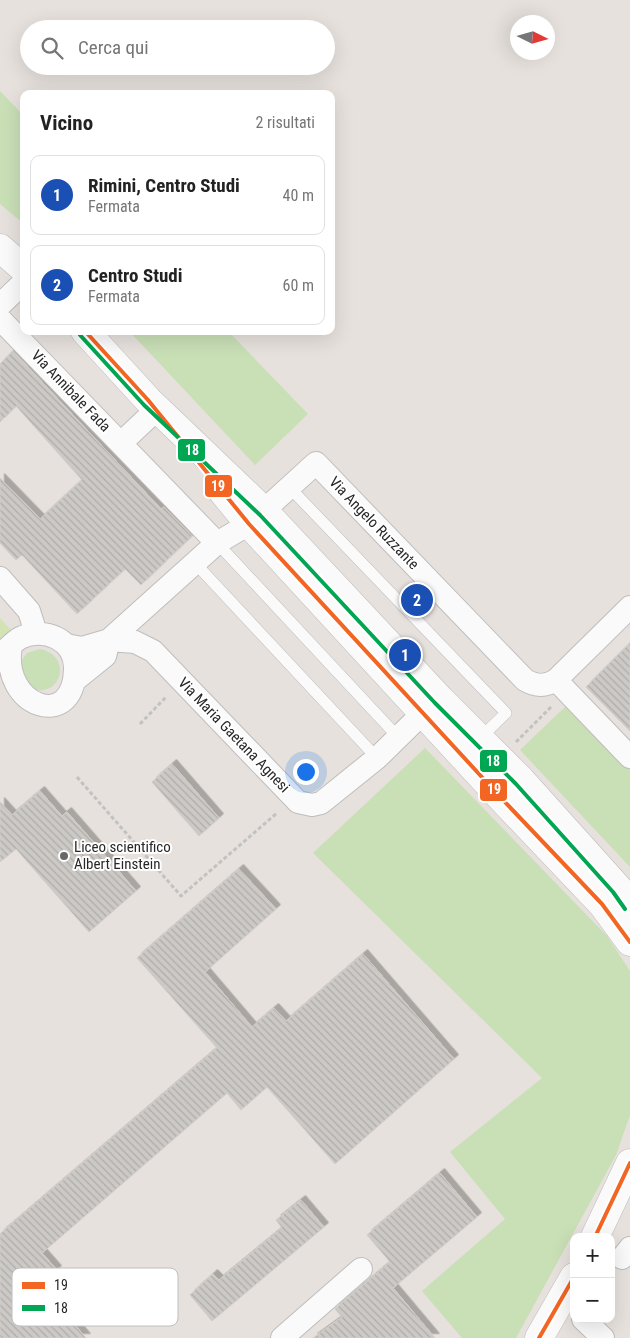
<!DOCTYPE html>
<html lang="it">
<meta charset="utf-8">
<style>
:root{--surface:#fff;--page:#f2f2f2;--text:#222;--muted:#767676;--line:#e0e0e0;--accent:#111827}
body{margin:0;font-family:"Roboto Condensed",sans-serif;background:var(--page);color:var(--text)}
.controls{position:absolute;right:15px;bottom:15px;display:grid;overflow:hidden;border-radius:10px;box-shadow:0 5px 20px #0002}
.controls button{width:45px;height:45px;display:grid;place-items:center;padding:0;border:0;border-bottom:1px solid var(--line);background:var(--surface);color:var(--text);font:25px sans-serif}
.compass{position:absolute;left:510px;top:15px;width:45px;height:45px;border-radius:50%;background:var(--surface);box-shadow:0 5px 20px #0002;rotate:95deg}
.you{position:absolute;left:305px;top:771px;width:18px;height:18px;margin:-12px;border:4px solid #fff;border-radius:50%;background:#1a73e8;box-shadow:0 0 0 8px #1a73e833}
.badge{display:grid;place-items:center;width:32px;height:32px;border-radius:50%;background:var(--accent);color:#fff;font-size:16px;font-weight:700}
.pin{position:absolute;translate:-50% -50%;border:2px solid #fff;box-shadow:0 1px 5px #0006}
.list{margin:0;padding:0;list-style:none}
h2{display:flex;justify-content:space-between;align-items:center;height:65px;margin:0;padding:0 20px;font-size:21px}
h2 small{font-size:16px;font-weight:400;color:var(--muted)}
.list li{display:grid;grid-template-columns:32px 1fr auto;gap:15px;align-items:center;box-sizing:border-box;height:80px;margin:0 10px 10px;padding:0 10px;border:1px solid var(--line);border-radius:10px}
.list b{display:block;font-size:19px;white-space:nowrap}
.list p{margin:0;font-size:16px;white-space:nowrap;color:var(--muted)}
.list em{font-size:16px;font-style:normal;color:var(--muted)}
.icon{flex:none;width:28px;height:28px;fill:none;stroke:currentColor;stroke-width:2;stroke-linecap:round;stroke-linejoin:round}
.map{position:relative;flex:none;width:630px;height:1338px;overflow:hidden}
.search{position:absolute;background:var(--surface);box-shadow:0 5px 20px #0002;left:20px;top:20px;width:315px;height:55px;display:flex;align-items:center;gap:12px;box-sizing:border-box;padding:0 18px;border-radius:28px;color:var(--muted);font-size:19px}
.panel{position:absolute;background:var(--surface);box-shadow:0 5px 20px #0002;left:20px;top:90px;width:315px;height:245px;border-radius:10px}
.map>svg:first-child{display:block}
.grass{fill:#c9dfb6}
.pitch{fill:#d4e3b4}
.building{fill:url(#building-back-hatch);stroke:#d0cdc9;filter:url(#shadow)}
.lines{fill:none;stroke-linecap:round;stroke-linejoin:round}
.service-casing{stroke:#bfbdbd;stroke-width:12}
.minor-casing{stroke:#bfbdbd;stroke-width:24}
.secondary-casing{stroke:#bfbdbd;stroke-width:29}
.path{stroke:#c2c2c1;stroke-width:3;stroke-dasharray:4 2.5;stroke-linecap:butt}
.service{stroke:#fbfafa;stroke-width:11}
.minor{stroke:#fbfafa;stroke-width:22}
.secondary{stroke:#fbfafa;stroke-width:28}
.bus-1-casing{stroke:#fff;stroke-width:8}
.bus-2-casing{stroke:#fff;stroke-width:8}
.bus-1{stroke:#f26522;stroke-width:4}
.bus-2{stroke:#00a651;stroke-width:4}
.poi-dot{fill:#6a6866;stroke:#fff;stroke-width:2}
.labels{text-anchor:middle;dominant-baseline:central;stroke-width:4;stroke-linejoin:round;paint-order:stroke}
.street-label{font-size:15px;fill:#272727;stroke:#fff}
.poi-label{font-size:15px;fill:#272727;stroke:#fff;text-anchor:start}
.key{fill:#fff;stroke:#bebebe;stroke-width:1}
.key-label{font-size:14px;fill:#272727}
.line-badge{stroke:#fff;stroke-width:2}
.badge-label{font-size:14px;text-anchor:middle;font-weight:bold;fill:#fff}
</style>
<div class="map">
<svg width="630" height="1338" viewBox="0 0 630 1338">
<defs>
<pattern id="building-back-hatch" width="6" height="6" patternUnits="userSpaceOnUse" patternTransform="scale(1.25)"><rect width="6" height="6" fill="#ccc9c6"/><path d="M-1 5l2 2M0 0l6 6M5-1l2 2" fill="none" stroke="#afadaa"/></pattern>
<filter id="shadow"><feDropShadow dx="4.5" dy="-4.5" stdDeviation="0" flood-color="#0004"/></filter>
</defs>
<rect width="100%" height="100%" fill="#e6e1dc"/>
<path class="grass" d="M0,91L24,116V224L0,204Z
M129,331H228L308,414L255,465Z
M40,649C74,656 61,701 29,688L19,664L27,653Z
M568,704L630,770V867L520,750Z
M425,748L607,936L630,971V1115L616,1155L516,1338H462L422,1291L505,1219L450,1152L542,1078L313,853Z"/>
<path class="pitch" d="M0,618L12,631L0,641Z"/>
<path class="building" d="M13,351L161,509L164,507L192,536L141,585L125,569L77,614L22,555L16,560L0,543V478L40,519L82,480L16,406L0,422V364Z
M630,643V731L586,687Z
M172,764L219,818L199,836L152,782Z
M40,791L62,816L67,812L136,891L89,932L16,849L0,862V802L12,815Z
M239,869L276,909L205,972L252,1027L274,1008L286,1021L363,954L454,1059L335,1164L267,1087L241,1110L227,1093L42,1253L57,1270L40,1284L86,1338H0V1234L217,1048L137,958Z
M440,1173L477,1217L393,1288L435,1338H313L342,1317L335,1309L390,1262L367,1235Z
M301,1200L324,1227L212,1321L190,1295L213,1274L219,1280L282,1228L276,1220Z"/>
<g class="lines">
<defs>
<path id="service" d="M290,488L506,713L479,739
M217,543L398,737
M195,563L377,758"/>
<path id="minor" d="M0,305L24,282
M0,319L217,543
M121,443L156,410
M0,578L29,611L36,633
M66,645L82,648L109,640L135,642L153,651L298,802L312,805L321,803L377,758L423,713
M0,656C6,650 13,642 20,638C44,626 76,640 75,669C74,733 0,706 11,646
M556,680L630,757
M74,681L105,656L109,640L217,543L249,524L316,463L525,680C535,686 545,687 556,680L630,607
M622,1258L630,1248
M583,1319L603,1338
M282,1338L361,1269"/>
<path id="secondary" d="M0,248L24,269
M85,331L148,400L264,511L440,699L521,780L618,888L630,905
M222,491L249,524L503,800L602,904L630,942
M595,1237L630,1163
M539,1338L574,1277"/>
</defs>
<use href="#service" class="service-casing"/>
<use href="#minor" class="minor-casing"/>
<use href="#secondary" class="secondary-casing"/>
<path class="path" d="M140,724L167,696
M516,742L551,707
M77,777L181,896L277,813"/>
<use href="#service" class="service"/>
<use href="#minor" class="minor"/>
<use href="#secondary" class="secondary"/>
<defs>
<path id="bus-1" d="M85,331L148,400L249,524L503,800L602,904L630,942
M595,1237L630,1163
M539,1338L574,1277"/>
<path id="bus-2" d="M80,335L144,405L260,515L435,703L516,784L613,892L625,909"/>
</defs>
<use href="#bus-1" class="bus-1-casing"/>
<use href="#bus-2" class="bus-2-casing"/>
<use href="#bus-1" class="bus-1"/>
<use href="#bus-2" class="bus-2"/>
</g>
<circle class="poi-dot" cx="64" cy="856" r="5"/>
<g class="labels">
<g class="street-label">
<text transform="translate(71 391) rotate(46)">Via Annibale Fada</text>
<text transform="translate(374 523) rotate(46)">Via Angelo Ruzzante</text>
<text transform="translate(234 735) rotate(46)">Via Maria Gaetana Agnesi</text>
</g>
<g class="poi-label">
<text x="74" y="847">Liceo scientifico<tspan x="74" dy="17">Albert Einstein</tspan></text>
</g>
</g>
<rect x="12" y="1268" width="166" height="58" rx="8" class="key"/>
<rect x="22" y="1282" width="23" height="7" fill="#f26522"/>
<rect x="22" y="1305" width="23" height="6" fill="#00a651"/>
<g class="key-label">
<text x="54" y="1290">19</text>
<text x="54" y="1313">18</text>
</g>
<g class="line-badge">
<rect x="177" y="438" width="29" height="24" rx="5" fill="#00a651"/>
<rect x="204" y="474" width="29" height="24" rx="5" fill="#f26522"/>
<rect x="479" y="749" width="29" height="24" rx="5" fill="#00a651"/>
<rect x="479" y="778" width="29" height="24" rx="5" fill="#f26522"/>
</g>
<g class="badge-label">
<text x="192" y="455">18</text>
<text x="218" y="491">19</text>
<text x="493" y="766">18</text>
<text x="494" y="794">19</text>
</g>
</svg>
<div class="controls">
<button>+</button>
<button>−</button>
</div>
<svg class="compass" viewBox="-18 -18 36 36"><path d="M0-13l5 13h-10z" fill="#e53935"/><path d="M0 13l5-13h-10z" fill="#767676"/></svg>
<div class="you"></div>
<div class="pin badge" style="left:405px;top:655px;background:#1a4fb4">1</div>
<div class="pin badge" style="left:417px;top:600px;background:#1a4fb4">2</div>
<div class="search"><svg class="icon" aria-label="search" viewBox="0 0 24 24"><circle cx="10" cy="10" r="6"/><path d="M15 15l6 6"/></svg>Cerca qui</div>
<section class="panel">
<h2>Vicino<small>2 risultati</small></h2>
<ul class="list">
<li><span class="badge" style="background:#1a4fb4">1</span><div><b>Rimini, Centro Studi</b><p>Fermata</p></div><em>40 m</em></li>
<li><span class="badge" style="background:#1a4fb4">2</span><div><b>Centro Studi</b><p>Fermata</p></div><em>60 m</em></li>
</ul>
</section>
</div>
